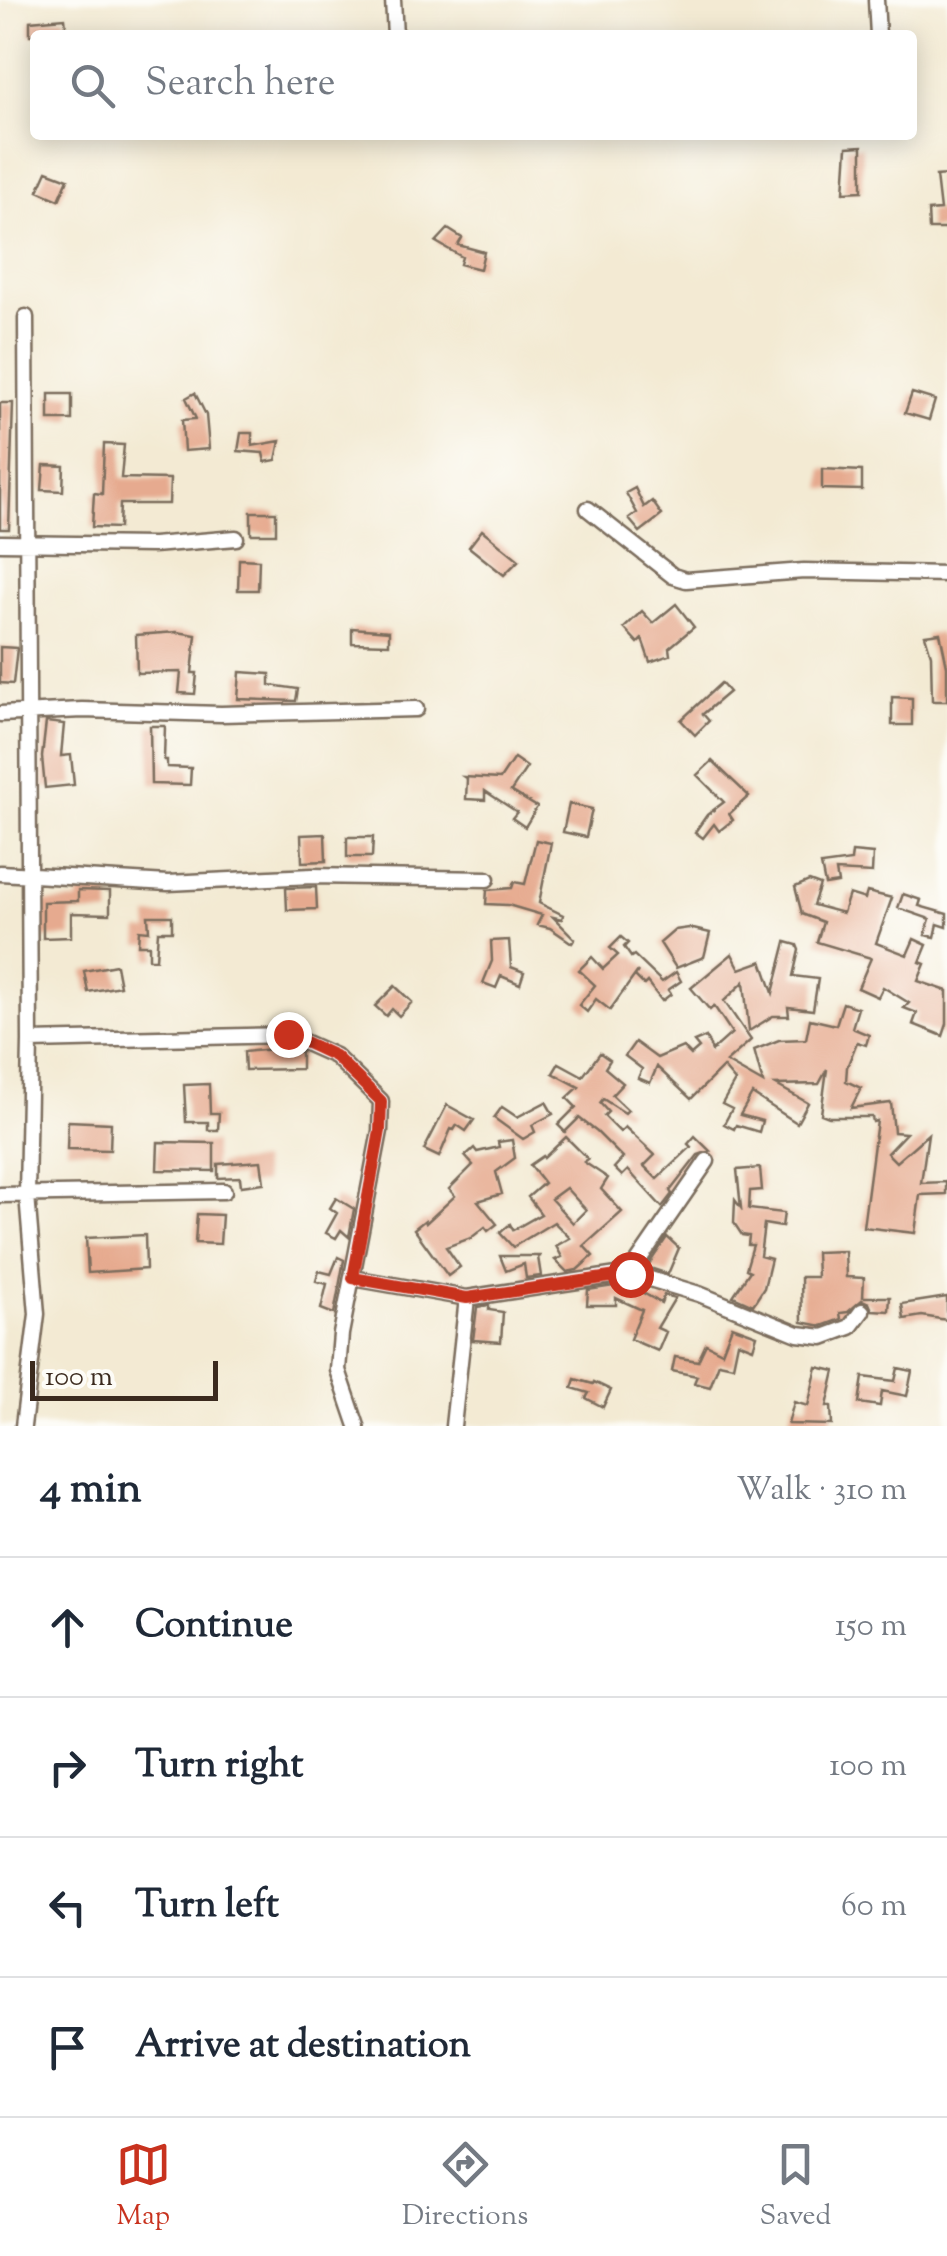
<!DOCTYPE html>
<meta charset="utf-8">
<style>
:root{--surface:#fff;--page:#f2f2f3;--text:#1f2937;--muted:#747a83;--line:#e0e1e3;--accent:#c8321e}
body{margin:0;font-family:"Sorts Mill Goudy",serif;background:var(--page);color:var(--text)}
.scale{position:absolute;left:30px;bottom:25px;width:188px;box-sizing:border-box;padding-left:10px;border:5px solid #3b2a1e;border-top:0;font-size:28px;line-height:35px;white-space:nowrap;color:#3b2a1e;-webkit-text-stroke:8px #fdfcf7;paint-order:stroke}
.stop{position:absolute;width:30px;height:30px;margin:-22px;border:8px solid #c8321e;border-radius:50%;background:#fff}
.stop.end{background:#c8321e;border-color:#fff;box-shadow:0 2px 10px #0008}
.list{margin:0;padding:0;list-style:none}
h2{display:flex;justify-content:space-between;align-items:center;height:130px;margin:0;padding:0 40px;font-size:42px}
h2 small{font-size:32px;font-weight:400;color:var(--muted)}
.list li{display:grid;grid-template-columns:65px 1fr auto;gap:30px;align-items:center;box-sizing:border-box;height:140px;padding:0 40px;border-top:2px solid var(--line)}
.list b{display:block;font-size:38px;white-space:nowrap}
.list em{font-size:32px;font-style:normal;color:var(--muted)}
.icon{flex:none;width:55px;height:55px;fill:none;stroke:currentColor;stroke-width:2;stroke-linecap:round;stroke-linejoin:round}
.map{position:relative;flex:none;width:947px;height:1426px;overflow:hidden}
.search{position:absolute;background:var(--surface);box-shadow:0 5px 25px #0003;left:30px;right:30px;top:30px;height:110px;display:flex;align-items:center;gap:25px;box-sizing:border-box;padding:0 35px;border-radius:10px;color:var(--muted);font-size:38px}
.sheet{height:690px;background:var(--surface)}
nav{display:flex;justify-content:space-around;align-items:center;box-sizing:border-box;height:140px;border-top:2px solid var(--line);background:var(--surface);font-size:28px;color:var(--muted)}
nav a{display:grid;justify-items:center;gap:5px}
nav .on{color:var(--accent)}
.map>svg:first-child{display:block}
.building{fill:#e6aa8f;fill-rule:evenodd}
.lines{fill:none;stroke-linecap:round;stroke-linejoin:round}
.minor-casing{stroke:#7b6d5d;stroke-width:19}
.minor{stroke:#fff;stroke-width:14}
.route{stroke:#c8321e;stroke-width:12}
</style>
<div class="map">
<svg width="947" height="1426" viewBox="0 0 947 1426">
<rect width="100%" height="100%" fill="#fdfcf7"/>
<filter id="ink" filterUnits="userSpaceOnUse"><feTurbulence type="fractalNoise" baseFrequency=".01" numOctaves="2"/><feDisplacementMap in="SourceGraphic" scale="20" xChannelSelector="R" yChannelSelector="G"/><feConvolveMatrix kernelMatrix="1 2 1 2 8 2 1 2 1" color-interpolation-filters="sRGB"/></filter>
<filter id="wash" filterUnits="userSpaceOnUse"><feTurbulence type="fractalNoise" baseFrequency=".0048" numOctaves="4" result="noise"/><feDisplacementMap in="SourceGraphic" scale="40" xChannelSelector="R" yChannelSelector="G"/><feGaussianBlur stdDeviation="2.25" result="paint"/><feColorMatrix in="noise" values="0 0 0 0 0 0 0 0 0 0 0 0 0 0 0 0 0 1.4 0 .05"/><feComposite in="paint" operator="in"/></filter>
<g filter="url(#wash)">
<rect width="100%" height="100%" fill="#f3ead3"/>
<g id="blocks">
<path class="building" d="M65,18L67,35H30V21Z
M862,146V191L844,192L847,147Z
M47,171L68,179L59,200L38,191Z
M947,175V229H929L928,211L940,210L936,176Z
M448,229L462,238L458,245L484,252L480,269L460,264L462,257L436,242Z
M195,393L206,415L209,449L184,451L182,420L196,419L186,398Z
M912,393L935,400L929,420L905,413Z
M49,394H72V420H49Z
M0,403H13L9,529H0Z
M241,433H252V446L280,441L276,460L265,462L263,453L238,451Z
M104,444L124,445L121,478L170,479L169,504H120L119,528L92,527L94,493L102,494Z
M44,465L64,466L63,491L42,490Z
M822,469L862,471V490L822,489Z
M635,488L644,507L652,501L662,515L640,532L629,519L637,513L626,493Z
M251,512H276V534H251Z
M482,530L519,560L504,575L469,547Z
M239,559L259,560L258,590H238Z
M676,604L694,627L669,648L670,655L650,662L642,639L638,643L624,628L642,611L653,623Z
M352,628L389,631V644L352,643Z
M177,632L196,635L192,673H197L195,694L179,693L181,672L137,673L136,635Z
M940,633L947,666V701H932L931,655L925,635Z
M0,647L17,648L13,684L0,683Z
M240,672L270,674V685L298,689L296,701L238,699Z
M721,683L729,692L703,714L709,721L695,735L681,720Z
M892,697L912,698V725H892Z
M46,722L64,724L61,756L71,755L74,785L45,788L42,757Z
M150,726H165L164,760H167V767L191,768L190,785L151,784Z
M514,758L527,767L511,791L537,807L525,827L512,818L517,812L485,791V800L466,799L467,779L464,777L500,779Z
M712,761L749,796L729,814L733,820L719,831L714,824L703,838L695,832L707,815L724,802L697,775Z
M569,804L592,809L586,837L563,832Z
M325,834L326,861L302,862L301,835Z
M347,837H373L372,857H347Z
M536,840L551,843L539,903L563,915L562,919L553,917L575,939L572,943L550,928L537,925L542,915L508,905L486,904L487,890L512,888L514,882L525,884Z
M852,852L873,854L872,873L836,871L838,883L825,885L821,865L851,861Z
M809,881L820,885L813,905L843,913L849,894L865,899L867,892L892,898L876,943L907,955L914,939L927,945L920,962L925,964L918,981L947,991V1024L943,1036L913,1024L917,1013L904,1008L909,1003L883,987L878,997L858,988L871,958L817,942L823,922L802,914L795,887Z
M316,887L317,909L287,910L286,888Z
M78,890L110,891V914L71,913V937L43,938V902L78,901Z
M903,894L921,900L919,906L947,914V927L938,924L935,937L925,935L930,919L898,908Z
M148,916H172V931H158L156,959H149V945H138L139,930L149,931Z
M689,928L710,933L704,957L676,968L660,943L675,930Z
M621,937L628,943L624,947L631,957L634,955L662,982L676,972L681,981L668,990L671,994L662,1001L647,982L644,985L635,976L638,971L610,1010L596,999L587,1012L579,1005L595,985L579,970L592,957L603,969L618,955L610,948Z
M509,940L511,967L524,972L520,984L501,976L496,988L483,983L492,961L491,941Z
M786,942L797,945L799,950L793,976L818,979L813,1010L788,1007L789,1016H773L749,1031L744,982L724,1001L751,1040L726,1062L763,1083L754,1050L779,1040L806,1039L810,1019L836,1025L843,1003L858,1008L852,1028L869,1035L866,1045L857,1042L847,1067L846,1081L861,1088L851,1108L891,1103L894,1132L906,1133L887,1153L896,1162L928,1134L921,1183L946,1182V1194L920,1195L915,1233L863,1227L877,1121L873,1122L872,1117H829L821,1114L827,1069L819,1084L776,1085L808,1103L797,1123L752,1094L740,1115L762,1121L759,1132L736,1125L734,1129L724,1124L732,1109L722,1104L735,1081L723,1067L691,1099L657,1067L650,1083L638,1078L642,1069L625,1056L635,1042L657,1058L683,1047L691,1055L699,1048L694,1042L706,1037L712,1051L732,1033L714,1006L710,1010L691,988L732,954L740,969L762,961L773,993Z
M116,965L120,986L88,992L84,971Z
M395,986L412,1002L399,1016L392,1009L386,1016L375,1006Z
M282,1048L301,1052V1069L245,1070L244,1052Z
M600,1053L610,1060L605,1068L623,1083L612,1095L628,1110L625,1113L603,1099L600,1103L608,1112L604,1116L620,1132L625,1127L655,1155L644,1166L657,1179L691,1147L688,1144L695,1136L710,1151L698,1155L670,1191L672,1194L662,1207L628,1170L622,1176L614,1168L623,1158L597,1132L579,1118L565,1132L558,1125L576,1107L567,1098L579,1087L553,1073L559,1063L583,1076Z
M209,1084L210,1113H219L218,1130H208V1122H186L184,1085Z
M546,1102L553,1114L532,1125L535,1132L523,1139L494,1118L502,1107L517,1117Z
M447,1105L474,1120L466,1131L457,1125L454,1130L451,1129L439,1157L424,1150Z
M68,1121L111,1123L110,1150L67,1149Z
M566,1137L588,1159L584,1162L608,1178L601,1189L622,1212L584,1246L593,1256L577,1270L567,1272L555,1260L562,1257L556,1246L570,1238L554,1222L513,1247L500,1233L510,1224L513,1230L541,1214L528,1197L544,1183L530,1165L543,1156L544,1158ZM566,1188L586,1210L573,1223L551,1199Z
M512,1140L515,1158L496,1172L502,1194L478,1201L497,1224L488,1231L485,1227L471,1238L446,1247L460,1267L448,1276L414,1229L425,1220L426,1223L455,1196L449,1189L473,1165L465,1156L474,1148L477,1152L499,1147L498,1142Z
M158,1142L214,1143V1171L157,1170Z
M261,1161L264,1183L241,1186L240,1177L218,1178V1164Z
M760,1168L762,1190L750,1191L749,1209L784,1213L782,1227L764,1224L760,1256L771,1259L764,1288L753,1305L733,1296L750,1271L746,1269L753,1245H748L749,1236L742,1235L734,1223L735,1200L741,1208L737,1170Z
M336,1198L354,1209L349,1237L341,1230L336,1238L326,1233L337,1213L330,1208Z
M197,1214L222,1215L220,1244L195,1243Z
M145,1235L146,1269L88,1273L86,1238Z
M667,1237L679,1248L668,1274L647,1267Z
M845,1251L846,1277L864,1278L863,1297H890L889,1311L872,1310L869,1303L862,1300L848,1312L840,1313L841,1319L822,1326L802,1322L801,1277H817L816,1252Z
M500,1256H541L538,1257L541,1276L526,1278L524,1264L506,1271Z
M338,1257L344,1260L334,1314L321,1309L327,1284L316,1281L319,1271L331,1274Z
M627,1284L661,1303L664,1295L675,1298L657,1328L666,1332L658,1351L630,1339L642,1310L616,1298V1305H587L588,1290Z
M947,1297V1320L922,1316L904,1319L902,1304Z
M489,1305V1310L503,1312L501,1342L473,1340L477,1307Z
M732,1326L757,1335L753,1348L738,1342L733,1366L719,1363L710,1387L694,1383L697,1376L672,1371L675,1357L698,1361L706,1344L722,1352Z
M817,1367L835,1371L827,1406H831L832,1425L788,1424L794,1402L808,1406Z
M898,1368L912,1371L907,1396L882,1391L880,1406L859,1403L863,1377L895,1381Z
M575,1379L593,1384L594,1382L611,1390L603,1407L586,1398L589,1393L572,1388Z"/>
</g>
</g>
<g filter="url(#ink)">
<use href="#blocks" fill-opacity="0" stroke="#7b6d5d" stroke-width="2.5"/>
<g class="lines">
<defs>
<path id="minor" d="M393,0L395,35
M876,0L878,35
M588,509L673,576L686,580L804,571L947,574
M0,543L153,545L236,538
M0,714L82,710L221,714L416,709
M0,873L168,883L312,876L487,879
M30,1041L288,1035L335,1056L381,1101L380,1131L341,1334L338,1370L357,1426
M0,1195L224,1191
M630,1273L699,1294L798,1334L823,1337L850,1327L862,1311
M353,1278L467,1298
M23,1426L37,1314L27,1195L30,1041L26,317
M453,1426L467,1298L630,1273L707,1161"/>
</defs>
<use href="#minor" class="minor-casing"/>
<use href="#minor" class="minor"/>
</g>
</g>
<g class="lines" filter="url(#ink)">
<path class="route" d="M288,1034L335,1056L381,1101L380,1131L353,1278L467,1298L630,1274"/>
</g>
</svg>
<div class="scale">100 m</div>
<div class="stop" style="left:630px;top:1274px"></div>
<div class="stop end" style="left:288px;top:1034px"></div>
<div class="search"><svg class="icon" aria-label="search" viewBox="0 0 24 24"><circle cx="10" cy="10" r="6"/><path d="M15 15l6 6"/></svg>Search here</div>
</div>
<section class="sheet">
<h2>4 min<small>Walk · 310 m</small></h2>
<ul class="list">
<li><svg class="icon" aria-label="ahead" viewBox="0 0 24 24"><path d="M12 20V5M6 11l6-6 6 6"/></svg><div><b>Continue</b></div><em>150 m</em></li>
<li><svg class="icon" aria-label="right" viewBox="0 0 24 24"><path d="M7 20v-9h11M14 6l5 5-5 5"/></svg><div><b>Turn right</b></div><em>100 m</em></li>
<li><svg class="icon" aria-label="left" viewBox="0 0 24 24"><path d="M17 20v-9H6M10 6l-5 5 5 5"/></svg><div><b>Turn left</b></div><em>60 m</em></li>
<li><svg class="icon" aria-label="arrive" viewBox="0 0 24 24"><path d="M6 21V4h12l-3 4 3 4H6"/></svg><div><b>Arrive at destination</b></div></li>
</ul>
</section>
<nav>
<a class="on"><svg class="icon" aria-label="map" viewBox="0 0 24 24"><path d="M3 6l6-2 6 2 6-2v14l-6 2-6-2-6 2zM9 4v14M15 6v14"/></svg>Map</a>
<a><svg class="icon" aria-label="directions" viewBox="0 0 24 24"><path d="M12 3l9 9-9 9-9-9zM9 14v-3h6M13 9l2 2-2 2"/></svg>Directions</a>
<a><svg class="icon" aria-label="saved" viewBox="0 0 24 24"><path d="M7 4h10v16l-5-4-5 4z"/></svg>Saved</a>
</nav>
